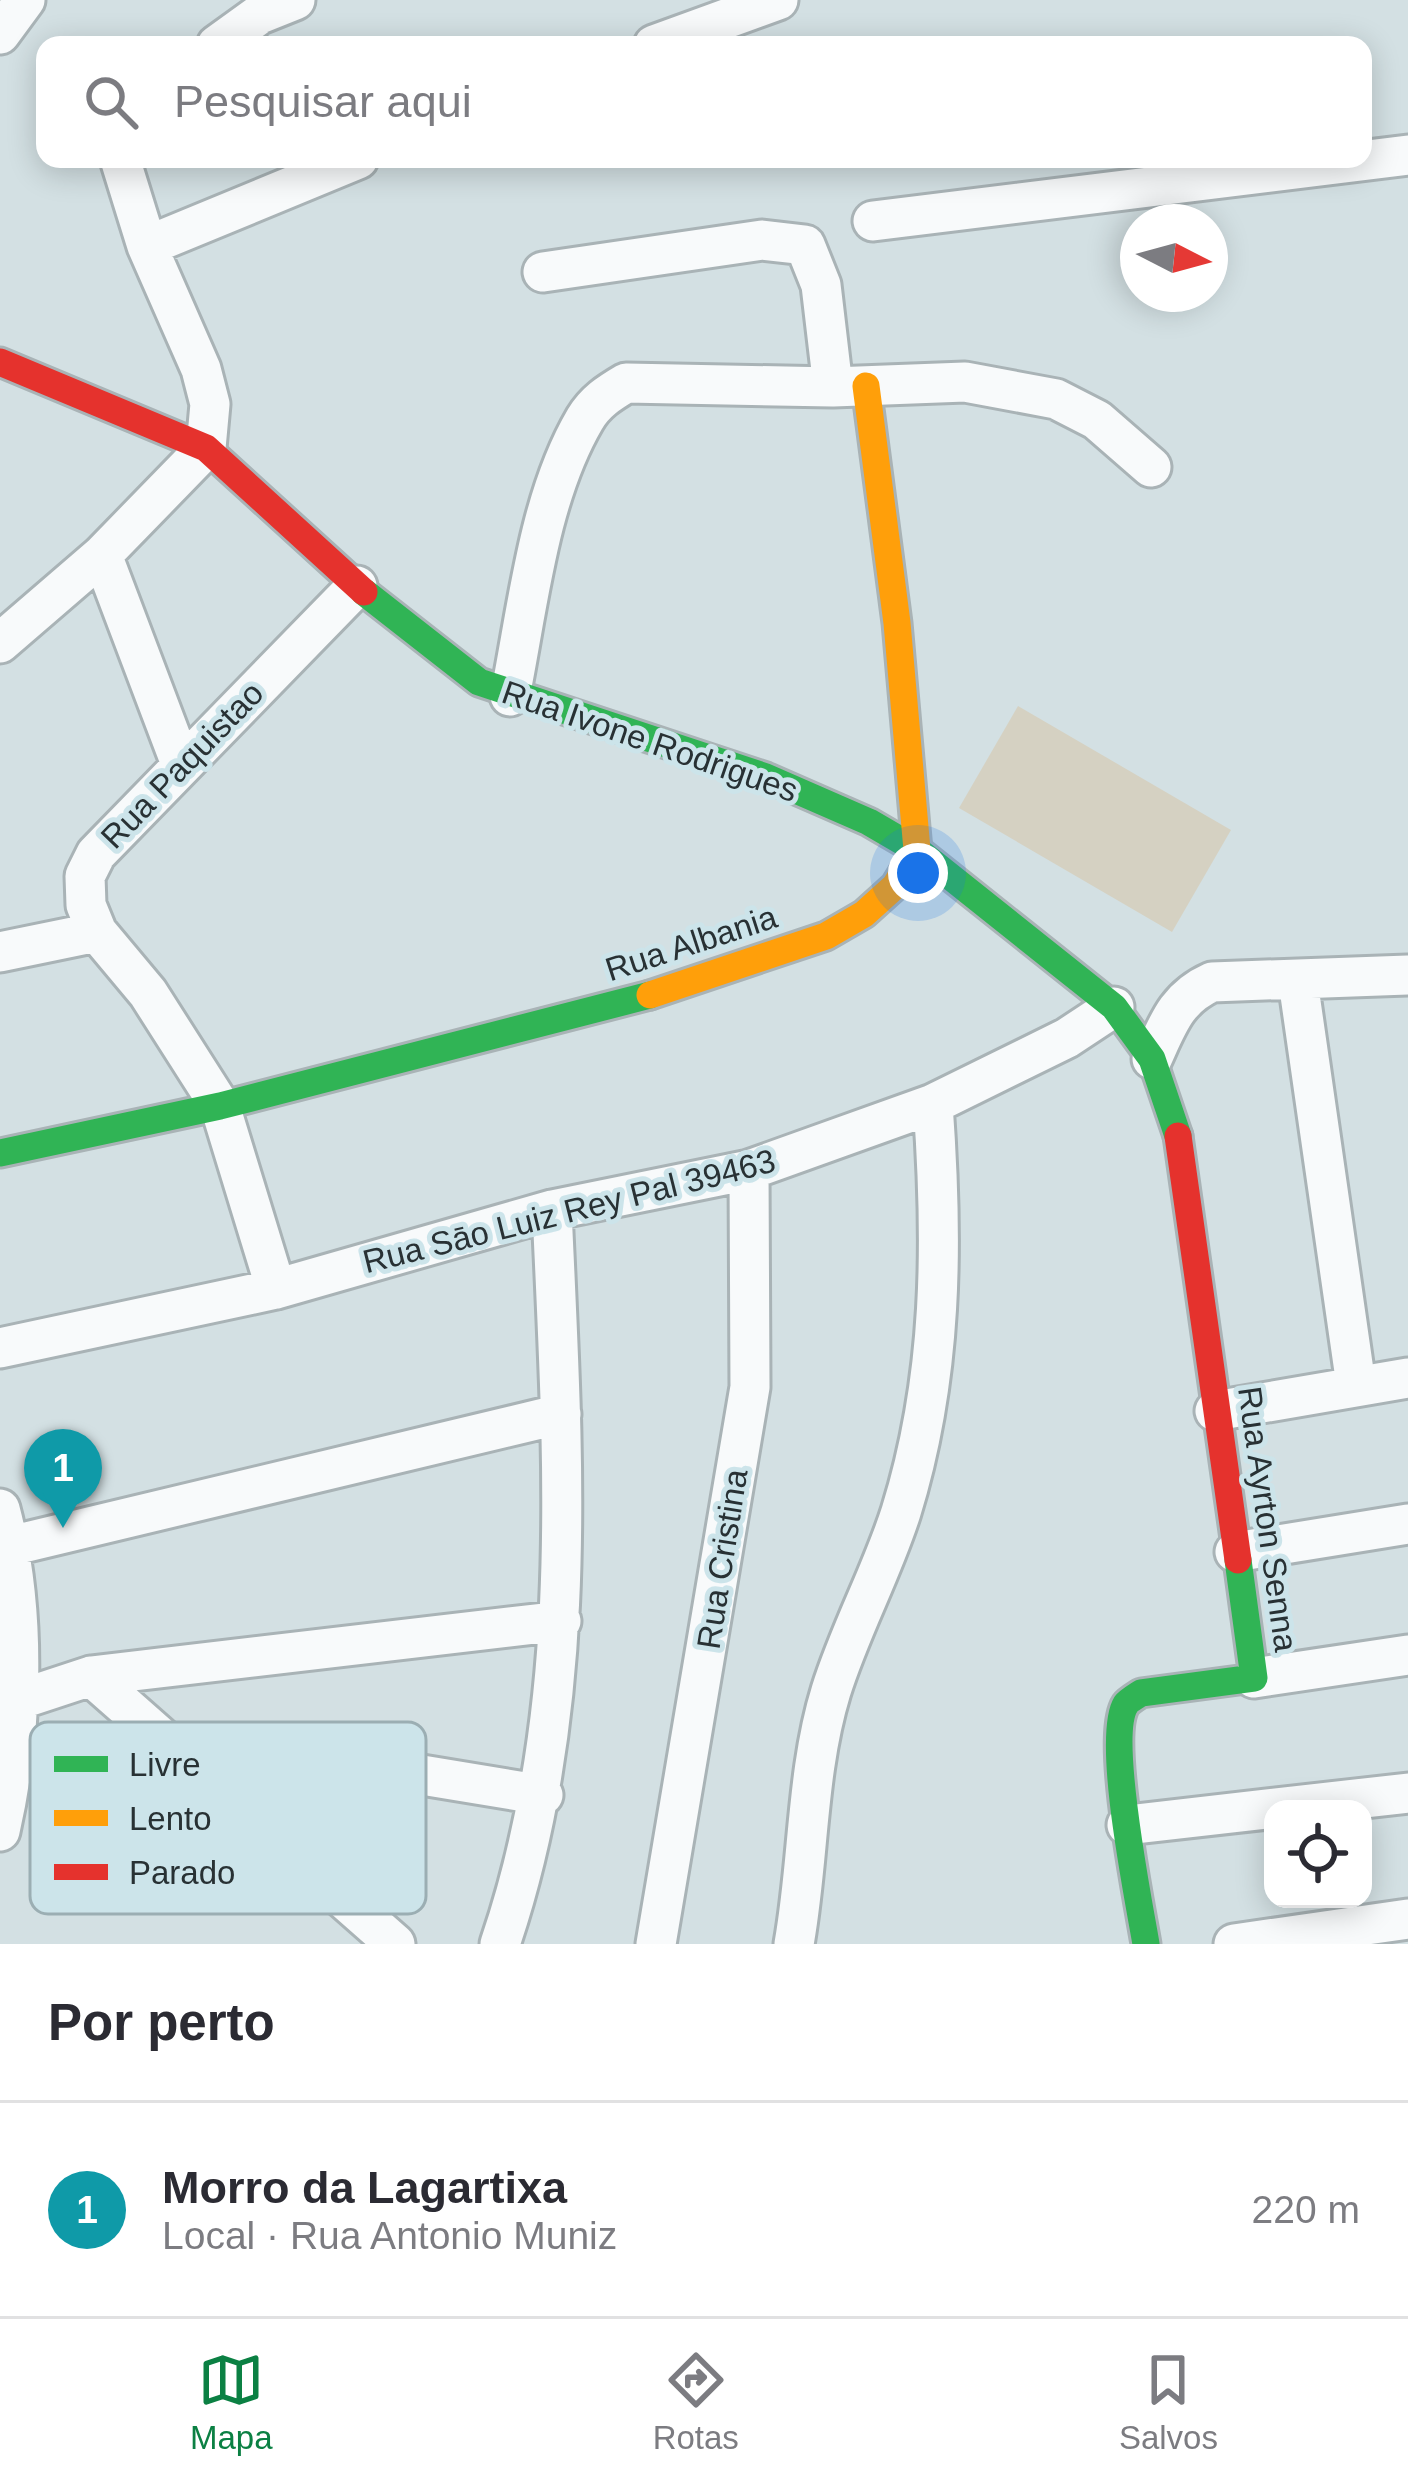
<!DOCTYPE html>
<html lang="pt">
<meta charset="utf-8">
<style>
:root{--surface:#fff;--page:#f2f2f3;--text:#2b2b33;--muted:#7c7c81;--line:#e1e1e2;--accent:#0b8043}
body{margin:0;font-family:Arial,sans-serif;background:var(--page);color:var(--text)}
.controls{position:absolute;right:36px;bottom:36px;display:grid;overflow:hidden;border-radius:24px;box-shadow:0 6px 30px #0003}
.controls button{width:108px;height:108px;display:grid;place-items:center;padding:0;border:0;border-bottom:3px solid var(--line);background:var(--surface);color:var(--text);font:60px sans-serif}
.compass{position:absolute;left:1120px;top:204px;width:108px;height:108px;border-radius:50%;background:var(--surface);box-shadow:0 6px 30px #0003;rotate:96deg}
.you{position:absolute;left:918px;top:873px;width:42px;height:42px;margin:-30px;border:9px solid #fff;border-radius:50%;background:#1a73e8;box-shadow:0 0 0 18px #1a73e833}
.badge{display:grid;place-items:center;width:78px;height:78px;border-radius:50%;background:var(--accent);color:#fff;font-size:39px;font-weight:700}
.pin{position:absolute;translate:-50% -99px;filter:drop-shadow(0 3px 6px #0008)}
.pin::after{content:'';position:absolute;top:63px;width:42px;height:36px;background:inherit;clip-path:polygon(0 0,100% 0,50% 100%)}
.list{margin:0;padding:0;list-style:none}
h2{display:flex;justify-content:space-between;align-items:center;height:156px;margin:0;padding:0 48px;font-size:51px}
h2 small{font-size:39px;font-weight:400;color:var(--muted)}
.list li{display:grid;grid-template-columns:78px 1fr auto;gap:36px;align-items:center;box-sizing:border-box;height:216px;padding:0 48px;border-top:3px solid var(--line)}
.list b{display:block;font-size:45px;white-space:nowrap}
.list p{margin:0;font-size:39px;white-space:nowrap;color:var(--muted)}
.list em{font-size:39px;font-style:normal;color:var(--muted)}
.icon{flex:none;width:66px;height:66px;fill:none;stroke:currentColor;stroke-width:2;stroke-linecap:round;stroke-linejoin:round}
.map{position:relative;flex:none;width:1408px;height:1944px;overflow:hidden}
.search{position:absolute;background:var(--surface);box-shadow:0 6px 30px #0003;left:36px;right:36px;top:36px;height:132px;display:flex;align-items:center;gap:30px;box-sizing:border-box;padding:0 42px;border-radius:24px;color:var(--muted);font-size:45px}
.sheet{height:372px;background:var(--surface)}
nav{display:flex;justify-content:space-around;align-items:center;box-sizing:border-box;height:168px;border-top:3px solid var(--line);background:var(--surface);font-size:33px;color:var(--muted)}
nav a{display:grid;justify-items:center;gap:6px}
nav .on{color:var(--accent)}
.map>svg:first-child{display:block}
.green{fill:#d5d1c2}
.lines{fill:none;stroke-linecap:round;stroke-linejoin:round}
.street-casing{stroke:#a9b3b6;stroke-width:45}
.fast-casing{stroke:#a9b3b6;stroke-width:33}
.slow-casing{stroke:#a9b3b6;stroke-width:33}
.jam-casing{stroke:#a9b3b6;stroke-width:33}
.street{stroke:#f8fafb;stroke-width:39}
.fast{stroke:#30b455;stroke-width:27}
.slow{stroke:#ff9f0a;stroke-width:27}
.jam{stroke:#e5322d;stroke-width:27}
.labels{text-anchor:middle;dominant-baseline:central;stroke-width:10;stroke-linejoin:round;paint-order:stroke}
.street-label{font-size:33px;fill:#283134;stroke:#cce4ea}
.key{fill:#cce4ea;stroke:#9baeb3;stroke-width:3}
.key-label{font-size:33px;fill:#283134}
</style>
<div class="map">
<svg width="1408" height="1944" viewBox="0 0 1408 1944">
<rect width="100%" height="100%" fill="#d3e0e3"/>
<path class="green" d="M1018,706L1231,830L1172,932L959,808Z"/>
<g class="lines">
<defs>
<path id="street" d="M0,34L25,0
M217,45L260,14L295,0
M654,45L778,0
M873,221L1408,155
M147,246L358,159
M543,272L762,240L805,245L821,285L833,387
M102,555L181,764
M0,643L102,555L206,448L210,404L201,369L147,246L120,159
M510,696C528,607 538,499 585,419C595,402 609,393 626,383L833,387L965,382L1056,399L1097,420L1151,467
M0,952L97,932
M1298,981L1356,1385
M1152,1059C1168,1024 1176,998 1212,982L1408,975
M276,1289L220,1106L148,993L97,932L86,905L85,876L96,854L357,586
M0,1348L276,1289L552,1210L749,1170L933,1104L1067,1038L1114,1007
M1215,1411L1408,1378
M0,1509C27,1611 23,1729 0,1831
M10,1546L561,1414
M1235,1552L1408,1524
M91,1676L395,1944
M1254,1678L1408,1655
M0,1706L91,1676L561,1621
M355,1764L543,1795
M1127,1825L1408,1793
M500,1944C581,1707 563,1456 552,1210
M656,1944L750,1387L749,1170
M794,1944C809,1861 806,1772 831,1691C850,1630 882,1572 901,1512C943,1377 943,1242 933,1104
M1234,1944L1408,1919"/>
<path id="fast" d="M364,592L479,682L766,777L869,822L917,850L1114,1007L1152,1059L1178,1136
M0,1153L220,1106L650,995
M1146,1944C1139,1902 1105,1736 1126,1704C1128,1701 1138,1695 1141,1693L1254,1678L1238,1560"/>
<path id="slow" d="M650,995L826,936L864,914L895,886L917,850L897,623L866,386"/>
<path id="jam" d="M0,362L206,448L364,592
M1178,1136L1238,1560"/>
</defs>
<use href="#street" class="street-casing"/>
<use href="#fast" class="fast-casing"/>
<use href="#slow" class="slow-casing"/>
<use href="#jam" class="jam-casing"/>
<use href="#street" class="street"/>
<use href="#fast" class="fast"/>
<use href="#slow" class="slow"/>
<use href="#jam" class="jam"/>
</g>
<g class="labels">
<g class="street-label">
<text transform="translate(650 741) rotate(19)">Rua Ivone Rodrigues</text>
<text transform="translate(182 765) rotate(-46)">Rua Paquistao</text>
<text transform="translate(691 943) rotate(-18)">Rua Albania</text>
<text transform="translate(569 1211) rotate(-14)">Rua Sāo Luiz Rey Pal 39463</text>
<text transform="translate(1268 1519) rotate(82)">Rua Ayrton Senna</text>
<text transform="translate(722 1559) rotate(-81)">Rua Cristina</text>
</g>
</g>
<rect x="30" y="1722" width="396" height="192" rx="18" class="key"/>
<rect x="54" y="1756" width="54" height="16" fill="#30b455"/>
<rect x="54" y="1810" width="54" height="16" fill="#ff9f0a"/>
<rect x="54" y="1864" width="54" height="16" fill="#e5322d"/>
<g class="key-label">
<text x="129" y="1776">Livre</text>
<text x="129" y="1830">Lento</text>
<text x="129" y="1884">Parado</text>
</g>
</svg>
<div class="controls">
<button><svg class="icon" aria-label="locate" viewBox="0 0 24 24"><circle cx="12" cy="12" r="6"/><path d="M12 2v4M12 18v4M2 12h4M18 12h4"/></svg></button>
</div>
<svg class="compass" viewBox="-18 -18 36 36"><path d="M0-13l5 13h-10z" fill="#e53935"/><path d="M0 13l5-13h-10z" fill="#7c7c81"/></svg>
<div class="you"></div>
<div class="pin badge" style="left:63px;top:1528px;background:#0f9aa8">1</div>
<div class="search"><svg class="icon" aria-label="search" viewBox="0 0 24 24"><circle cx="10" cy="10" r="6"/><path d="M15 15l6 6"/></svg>Pesquisar aqui</div>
</div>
<section class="sheet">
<h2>Por perto<small></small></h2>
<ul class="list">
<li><span class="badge" style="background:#0f9aa8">1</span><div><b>Morro da Lagartixa</b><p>Local · Rua Antonio Muniz</p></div><em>220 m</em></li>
</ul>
</section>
<nav>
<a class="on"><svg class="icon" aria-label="map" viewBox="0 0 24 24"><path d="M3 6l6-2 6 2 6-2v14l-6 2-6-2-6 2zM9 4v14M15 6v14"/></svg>Mapa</a>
<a><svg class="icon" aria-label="directions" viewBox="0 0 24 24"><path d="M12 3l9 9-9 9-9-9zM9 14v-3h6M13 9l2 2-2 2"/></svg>Rotas</a>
<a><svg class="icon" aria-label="saved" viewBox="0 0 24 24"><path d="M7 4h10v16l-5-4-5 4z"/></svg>Salvos</a>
</nav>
